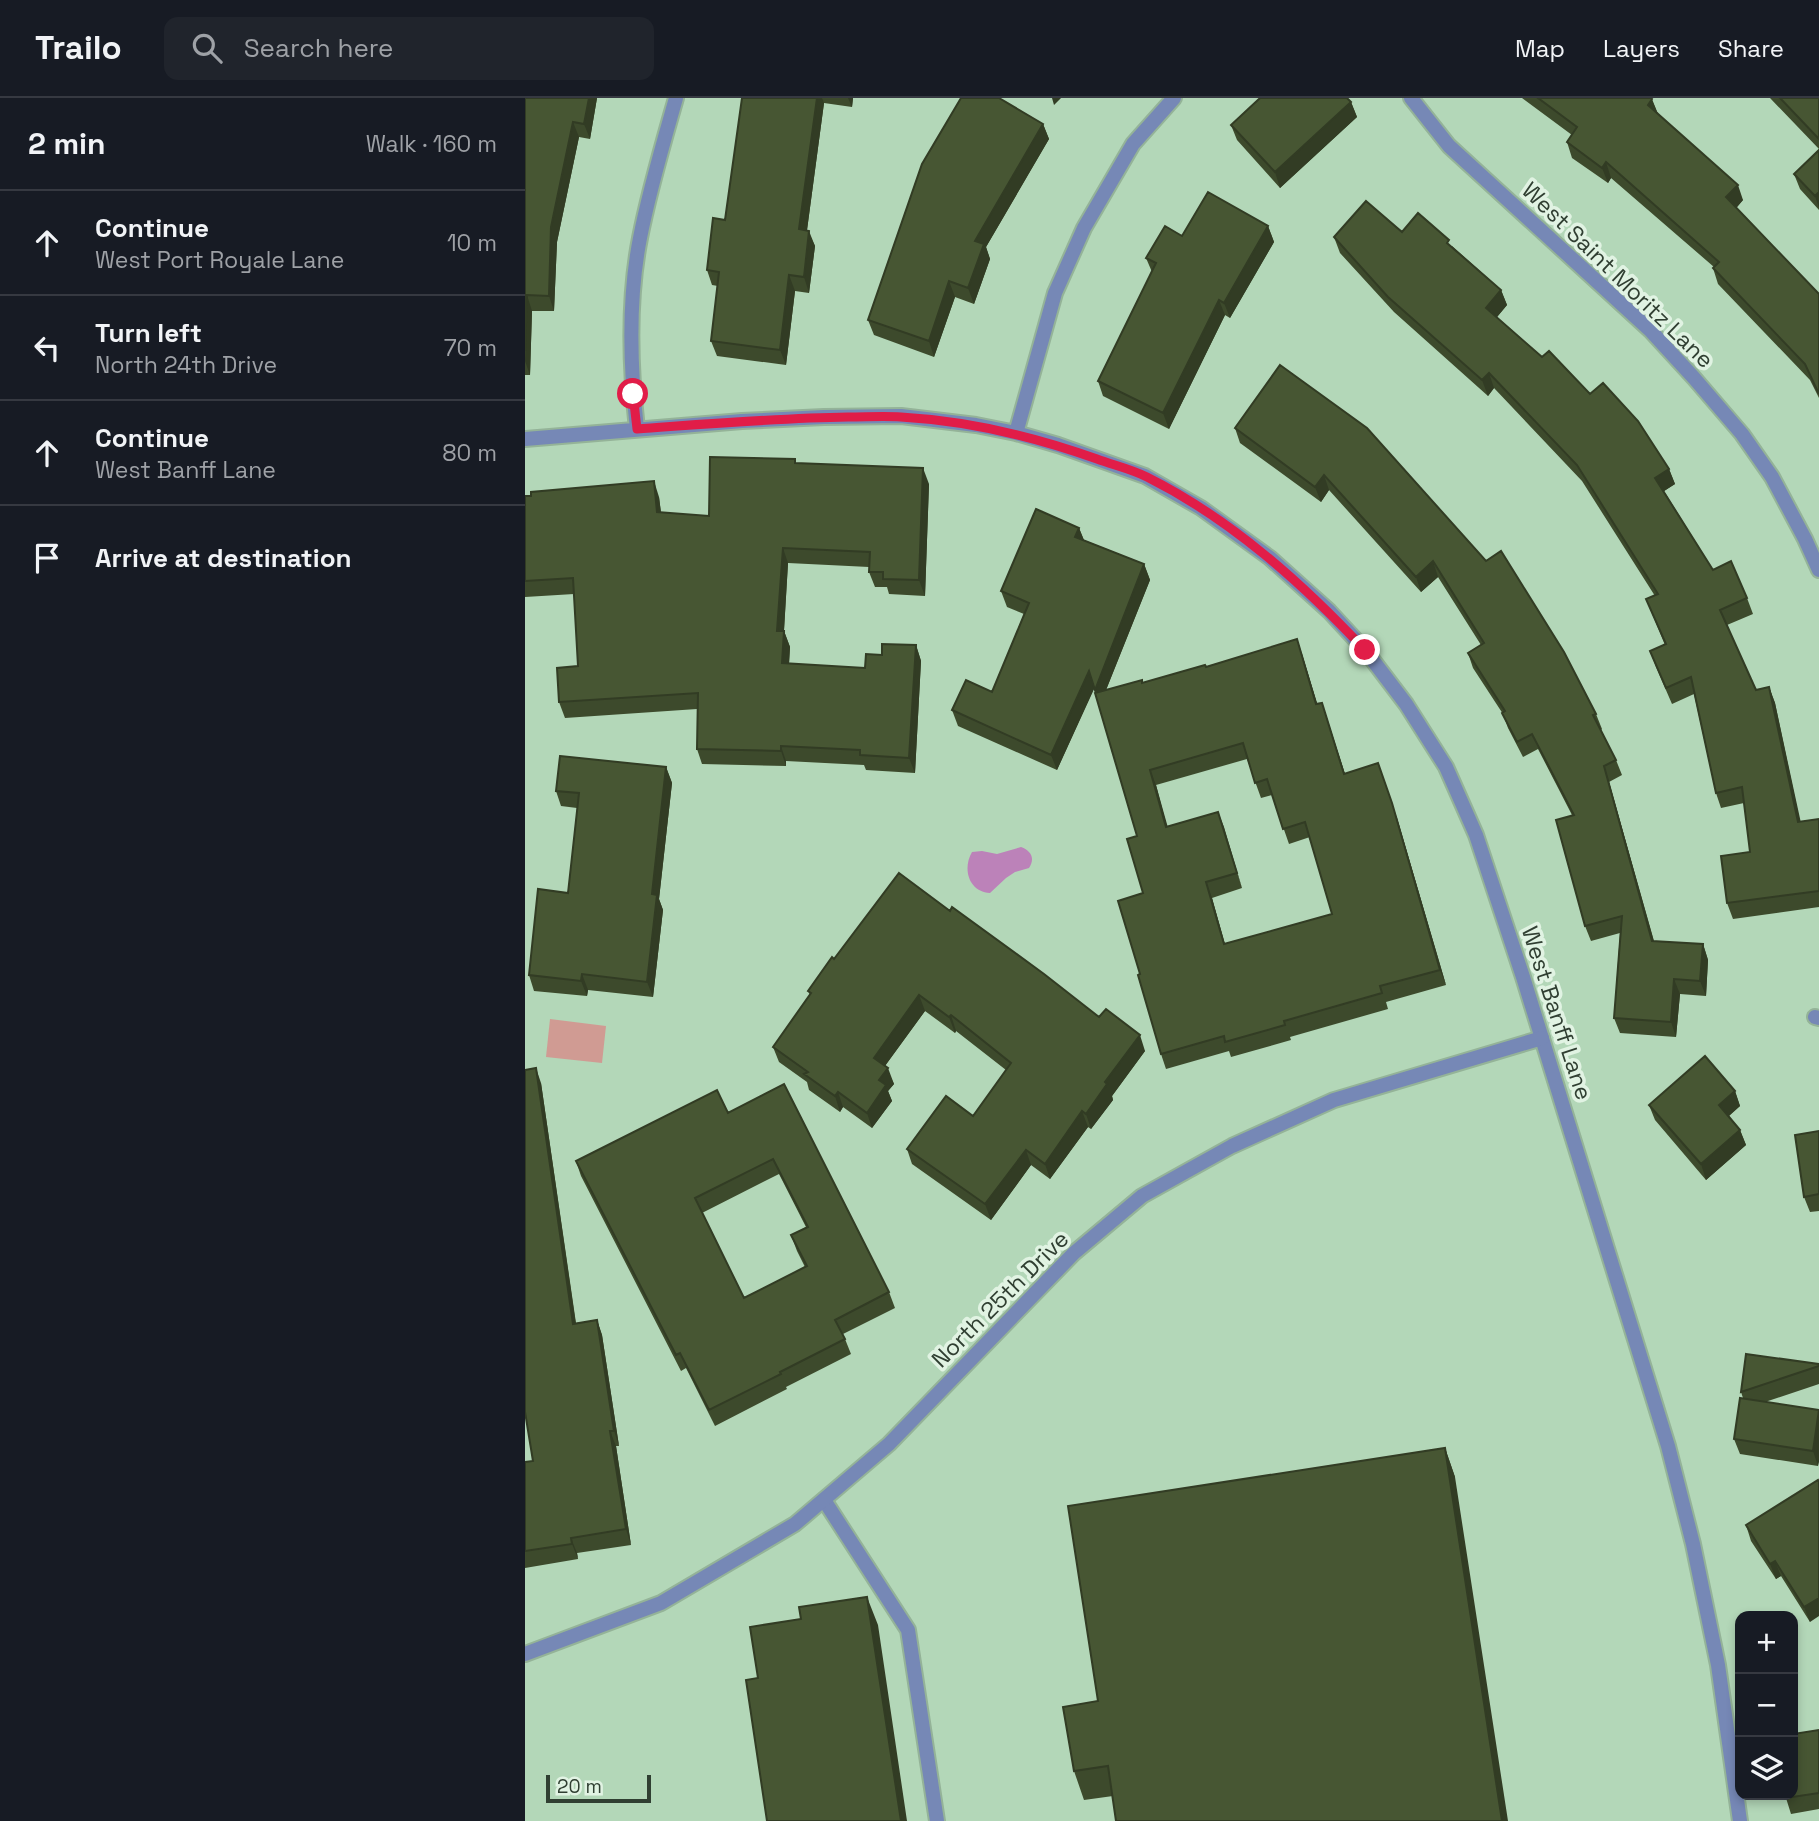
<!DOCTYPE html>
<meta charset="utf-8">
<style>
:root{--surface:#171b24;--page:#20242c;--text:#f1f3f6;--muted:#9ea1a6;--line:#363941}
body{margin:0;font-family:"Space Grotesk",sans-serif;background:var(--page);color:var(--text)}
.controls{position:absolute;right:21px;bottom:21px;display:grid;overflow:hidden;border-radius:14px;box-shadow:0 4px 10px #0003}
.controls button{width:63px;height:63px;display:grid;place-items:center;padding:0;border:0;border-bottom:2px solid var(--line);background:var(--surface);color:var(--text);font:35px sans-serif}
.scale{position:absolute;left:21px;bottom:18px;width:105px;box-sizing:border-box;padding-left:7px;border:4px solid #303f32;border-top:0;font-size:19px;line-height:24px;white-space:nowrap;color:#303f32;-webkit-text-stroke:5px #e1f3e3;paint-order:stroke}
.stop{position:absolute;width:21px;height:21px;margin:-16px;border:5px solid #e11d48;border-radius:50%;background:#fff}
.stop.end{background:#e11d48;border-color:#fff;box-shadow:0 2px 7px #0008}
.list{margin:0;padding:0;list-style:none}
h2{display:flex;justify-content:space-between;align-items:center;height:91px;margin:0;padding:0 28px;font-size:30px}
h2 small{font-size:23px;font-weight:400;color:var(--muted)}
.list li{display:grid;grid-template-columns:46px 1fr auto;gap:21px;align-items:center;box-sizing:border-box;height:105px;padding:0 28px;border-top:2px solid var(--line)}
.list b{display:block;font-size:26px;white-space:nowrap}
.list p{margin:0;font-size:23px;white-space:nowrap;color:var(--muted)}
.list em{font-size:23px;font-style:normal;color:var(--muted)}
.icon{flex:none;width:38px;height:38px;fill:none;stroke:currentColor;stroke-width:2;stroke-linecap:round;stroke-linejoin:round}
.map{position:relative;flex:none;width:1294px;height:1723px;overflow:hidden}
header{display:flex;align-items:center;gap:42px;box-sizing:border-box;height:98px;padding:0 35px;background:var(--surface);border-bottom:2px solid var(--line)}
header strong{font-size:33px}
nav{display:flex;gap:38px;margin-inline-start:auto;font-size:24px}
.search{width:490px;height:63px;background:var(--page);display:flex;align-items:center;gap:18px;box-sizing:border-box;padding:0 24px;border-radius:14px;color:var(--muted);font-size:26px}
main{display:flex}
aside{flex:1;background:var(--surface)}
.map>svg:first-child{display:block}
.green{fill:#d09b93}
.water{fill:#bc82b9}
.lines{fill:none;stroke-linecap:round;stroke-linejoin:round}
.service-casing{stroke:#94b398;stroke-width:18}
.minor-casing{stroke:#94b398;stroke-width:18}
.tertiary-casing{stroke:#94b398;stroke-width:18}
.service{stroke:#7688b6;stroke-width:14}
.minor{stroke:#7688b6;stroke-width:14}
.tertiary{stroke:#7688b6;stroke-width:14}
.wall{fill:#3d4a2c;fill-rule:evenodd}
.shaded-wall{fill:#323c24}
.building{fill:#475633;stroke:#323c24;stroke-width:2;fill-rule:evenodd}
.route{stroke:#e11d48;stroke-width:9}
.labels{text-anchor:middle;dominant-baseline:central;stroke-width:7;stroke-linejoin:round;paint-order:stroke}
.street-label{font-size:23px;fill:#303f32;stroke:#e1f3e3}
</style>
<header>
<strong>Trailo</strong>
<div class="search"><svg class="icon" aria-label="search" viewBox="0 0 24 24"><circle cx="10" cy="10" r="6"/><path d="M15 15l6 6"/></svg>Search here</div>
<nav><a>Map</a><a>Layers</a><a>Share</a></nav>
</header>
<main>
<aside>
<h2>2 min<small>Walk · 160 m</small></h2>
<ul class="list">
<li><svg class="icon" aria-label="ahead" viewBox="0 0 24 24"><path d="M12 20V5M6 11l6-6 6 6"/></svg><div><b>Continue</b><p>West Port Royale Lane</p></div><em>10 m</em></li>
<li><svg class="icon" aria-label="left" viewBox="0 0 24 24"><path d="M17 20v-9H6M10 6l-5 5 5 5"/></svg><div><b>Turn left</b><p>North 24th Drive</p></div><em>70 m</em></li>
<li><svg class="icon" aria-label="ahead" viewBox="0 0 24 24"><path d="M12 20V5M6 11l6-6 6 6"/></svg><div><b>Continue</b><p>West Banff Lane</p></div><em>80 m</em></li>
<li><svg class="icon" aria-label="arrive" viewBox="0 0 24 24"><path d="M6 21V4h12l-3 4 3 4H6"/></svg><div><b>Arrive at destination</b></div></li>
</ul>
</aside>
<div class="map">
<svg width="1294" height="1723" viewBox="0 0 1294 1723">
<rect width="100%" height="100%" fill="#b3d7b8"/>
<path class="green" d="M25,921L81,928L77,965L21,959Z"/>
<path class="water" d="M496,749C507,753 510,761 504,770L490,774L481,780L465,795C444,794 437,771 447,754L457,753L472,756Z"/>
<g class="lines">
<defs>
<path id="service" d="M299,1402L383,1532L412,1723"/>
<path id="minor" d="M886,0L924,48L1125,232L1169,280L1217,336L1247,379L1280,441L1294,472
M112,331C105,269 103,201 115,140C124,93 138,46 151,0
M491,335L530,195L559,130L608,46L649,0
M0,341L217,323L299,319L376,318L451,327L491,335L533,347L620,378L676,410L745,460L804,513L840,552L881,606L921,669L951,737L998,879L1143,1348L1168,1446L1193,1567L1215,1723
M1290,919L1294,920"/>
<path id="tertiary" d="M0,1556L136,1505L270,1426L364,1346L549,1155L617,1098L707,1048L809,1002L1017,940"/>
</defs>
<use href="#service" class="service-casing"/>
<use href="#minor" class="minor-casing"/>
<use href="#tertiary" class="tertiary-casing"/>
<use href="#service" class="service"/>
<use href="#minor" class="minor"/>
<use href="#tertiary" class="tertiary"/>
</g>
<path class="wall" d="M0,0H72L65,41L54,39L32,144L29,213H7L5,277H0Z
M217,0H328L327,9L299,5L282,132L290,148L284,195L270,193L261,267L192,258L186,243L193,188L187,187L182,172L200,122Z
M997,0H1126L1133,16L1218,102L1211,110L1294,196V300L1285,282L1193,186L1188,170L1189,169L1086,80L1083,85L1047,60L1042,44L1047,37Z
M1245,0H1294V51Z
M826,4L832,19L755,90L712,42L706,27Z
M518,26L524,41L461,149L465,161L449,206L430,199L409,259L349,237L343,222Z
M1294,52V112L1275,91L1269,76Z
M743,128L749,144L705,220L700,217L644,331L578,298L573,283L627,174L621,160L657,138Z
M809,139L927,148L976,192L982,207L972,219L1017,259L1065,296L1144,371L1150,386L1139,393L1188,472L1222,500L1228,516L1202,527L1231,592L1244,589L1250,605L1275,724L1294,721V809L1208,821L1202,805L1225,754L1219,705L1196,710L1191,695L1169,596L1147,606L1131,569L1125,553L1140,547L1121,501L1130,498L1057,383L969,290L963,298L869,214L815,155Z
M755,267L1071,616L1077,631L1076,632L1091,662L1097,677L1084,684L1129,843L1178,846L1183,862L1181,898L1155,896L1151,939L1095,935L1089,920L1095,835L1066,843L1060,828L1047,717L1013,651L998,659L983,630L978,616L948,570L943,555L956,547L913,479L896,494L804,392L796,404L715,345L710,330Z
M270,361L271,365L404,386L400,498L364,496L362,489H350L344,474V469L263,465L259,533L265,549L264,566L340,570L357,557L391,547L396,563L390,675L341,672L339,667L261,663V668L177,666L172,651V611L40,620L34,604L53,568L49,496L0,499V398L134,399L136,415L184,418Z
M554,430L559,442L619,466L625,482L581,592L618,585L681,569L777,556L792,606L797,605L820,676L872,720L921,887L861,904L863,911L765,939L766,942L706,959L704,953L641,971L636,956L615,876L618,795L612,738L569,590L532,672L433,628L427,612L467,594L499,516L482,509L476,493ZM722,661L736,700L747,697L764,746L785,739L807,816L700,846L687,800L717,790L693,714L642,729L631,687Z
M141,669L147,685L134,801L138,812L128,899L63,892L62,898L9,893L4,877L43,795L52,710L36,708L31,693Z
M425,813L620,953L587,998L588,1002L566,1031L563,1029L525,1081L506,1067L466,1122L387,1066L382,1051L448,1018L481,972L431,933L430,935L400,913L360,968L369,986L363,993L367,1003L347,1030L318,1009L315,1014L284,992L282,984L254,964L248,949L285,897L283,893L309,861Z
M16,985L51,1225L72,1222L77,1237L94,1348H91L106,1447L52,1455L53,1461L0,1470V1364L8,1363Z
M259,986L364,1194L370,1210L318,1236L326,1256L261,1289L262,1291L190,1328L161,1270L156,1273L56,1078L51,1063L203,1015ZM254,1076L281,1129L266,1137L272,1153L280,1169L219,1200L177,1115Z
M1210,993L1215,1008L1204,1018L1215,1032L1221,1047L1181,1082L1130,1022L1124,1007Z
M1294,1033V1113L1285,1114L1279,1099Z
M1294,1266V1286L1240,1304L1294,1312L1293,1368L1215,1356L1209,1341L1218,1300L1216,1294Z
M920,1350L930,1379L588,1698L559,1702L549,1673L573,1603Z
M1293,1382L1285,1524L1256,1478L1251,1481L1226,1443L1221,1427Z
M1294,1632V1711L1266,1716L1261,1700Z"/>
<path class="shaded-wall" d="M64,0H72L65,41L59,26Z
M292,0H297L299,5L280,147L274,131Z
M323,0H328L327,9Z
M527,0H536L529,7Z
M1127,1L1133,16L1123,7Z
M826,4L832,19L755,90L750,74Z
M48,24L54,39L32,144L29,213L24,198L26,129Z
M518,26L524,41L461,149L465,161L449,206L443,190L450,143Z
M1081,64L1086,80L1083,85L1077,70Z
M1213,87L1218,102L1207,115L1201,99Z
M1294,94V110L1290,98Z
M743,128L749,144L705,220L699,205Z
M284,133L290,148L284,195L279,179Z
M264,177L270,193L261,267L255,252Z
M424,183L430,199L409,259L404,243Z
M976,192L982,207L967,225L961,210Z
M2,197L7,213L5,277L0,263Z
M694,202L700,217L644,331L638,315Z
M964,275L969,290L963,298L957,282Z
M398,370L404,386L400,498L394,482Z
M1144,371L1150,386L1136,395L1130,380Z
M799,377L804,392L796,404L790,389Z
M129,383L134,399L138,430L132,414Z
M554,430L560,445L550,439Z
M258,450L263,465L258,548L252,533Z
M908,463L913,479L896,494L891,479Z
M619,466L625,482L575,607L570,592Z
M259,533L265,549L263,581L257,565Z
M772,541L777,556L797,621L791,606Z
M391,547L396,563L390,675L384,660Z
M564,573L570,589L532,672L526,657Z
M1244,589L1250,605L1279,739L1273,724Z
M797,605L802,620L825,692L819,676Z
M256,648L261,663V668L256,653Z
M853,665L872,720L921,887L915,872Z
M1079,668L1084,684L1133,858L1127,843Z
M141,669L147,685L134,801L138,812L128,899L122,884L127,796Z
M625,672L631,687L647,744L641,729Z
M693,714L699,729L717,790L712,775Z
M681,784L687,800L704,862L699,846Z
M1178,846L1183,862L1181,898L1175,883Z
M57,876L63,892L62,898L56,883Z
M1149,881L1155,896L1151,939L1146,924Z
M394,897L400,913L354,976L349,960Z
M426,917L431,933L430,935L424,919Z
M615,937L620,953L587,998L588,1002L566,1031L561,1016L580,984Z
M11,970L16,985L53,1241L48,1226Z
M363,970L369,986L363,993L367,1003L347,1030L342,1015L354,982Z
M1210,993L1215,1008L1199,1022L1194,1007Z
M313,994L318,1009L315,1014L310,998Z
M557,1013L563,1029L525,1081L520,1066Z
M1215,1032L1221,1047L1181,1082L1176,1066Z
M501,1052L506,1067L466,1122L460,1106Z
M72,1222L77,1237L94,1348L89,1333Z
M1294,1312V1364L1293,1368L1288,1353Z
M85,1333L91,1348L106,1447L101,1431Z
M920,1350L930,1379L983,1723H977Z
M46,1440L52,1455L53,1461L47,1446Z
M1250,1463L1256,1478L1251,1481L1245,1466Z
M342,1499L353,1527L382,1723H376Z
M1294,1500V1518L1285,1524L1279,1509Z"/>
<path class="building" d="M0,0H64L59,26L48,24L26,129L24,198L2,197L0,253Z
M217,0H292L274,131L284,133L279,179L264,177L255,252L186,243L194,174L182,172L188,120L200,122Z
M436,0H474L518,26L450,143L459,146L443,190L424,183L404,243L343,222L397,66Z
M735,0H822L826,4L750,74L706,27Z
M1013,0H1126L1127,1L1123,7L1213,87L1201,99L1294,196V296L1280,266L1188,170L1194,164L1081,64L1077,70L1042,44L1052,29Z
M1255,0H1294V41Z
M1294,52V94L1290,98L1269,76Z
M683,94L743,128L699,205L694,202L638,315L573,283L631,165L621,160L640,128L657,138Z
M841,103L877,134L893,115L924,142L922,145L976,192L961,210L1017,259L1024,253L1065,296L1078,285L1113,323L1144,371L1130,380L1188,472L1206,463L1222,500L1195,512L1231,592L1244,589L1273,724L1294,721V793L1202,805L1196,758L1225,754L1217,689L1191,695L1166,579L1141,590L1125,553L1141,546L1121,501L1133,496L1052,367L964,275L957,282L863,199L809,139Z
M755,267L842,330L961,463L976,453L1039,554L1071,616L1068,617L1091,662L1079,668L1127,843L1178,846L1175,883L1149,881L1146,924L1089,920L1097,818L1060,828L1031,722L1049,717L1007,636L992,644L977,615L980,613L943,555L959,545L908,463L891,479L799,377L790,389L710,330Z
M185,359L270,361V365L398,370L394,482L358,481V474H344L345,454L258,450L252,533H259L257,565L340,570L341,556L357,557V546L391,547L384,660L335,657V652L256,648V653L172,651L173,595L34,604L32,570L53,568L48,480L0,483V398H6V394L129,383L132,414L184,418Z
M511,411L554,430L550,439L619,466L570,592L564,573L526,657L427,612L441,582L467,594L504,505L476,493Z
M772,541L791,606L797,605L819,676L853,665L867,705L915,872L855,888L857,895L759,923L760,927L700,944L699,938L636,956L613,877L615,876L593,803L618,795L602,741L612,738L570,595L617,582V585L680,567L681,569ZM718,645L730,685L742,681L758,731L780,724L807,816L699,846L681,784L712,775L693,714L641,729L625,672Z
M35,658L141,669L127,796L132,797L122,884L57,876L56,883L4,877L13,791L43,795L54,695L31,693Z
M374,775L425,813L427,809L519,876L574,919L581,911L615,937L580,984L582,986L561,1016L557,1013L520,1066L501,1052L460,1106L382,1051L421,998L448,1018L486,965L426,917L424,919L394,897L349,960L363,970L354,982L361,987L342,1015L313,994L310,998L279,976L283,974L248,949L286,895L283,893L307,859L309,861Z
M1180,958L1210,993L1194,1007L1215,1032L1176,1066L1124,1007Z
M11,970L48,1226L72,1222L89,1333H85L101,1431L46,1440L47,1446L0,1453V1364L8,1363L0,1314V972Z
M259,986L364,1194L310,1222L320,1241L255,1274L256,1276L184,1312L155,1255L151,1257L51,1063L192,992L203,1015ZM248,1061L283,1129L266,1137L282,1168L219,1200L170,1100Z
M1294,1033V1096L1279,1099L1270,1037Z
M1221,1256L1294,1266V1268L1216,1294Z
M1215,1300L1294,1312L1288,1353L1209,1341Z
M920,1350L977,1723H591L583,1668L549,1673L538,1609L573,1603L543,1408Z
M1293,1382L1294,1384V1500L1279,1509L1250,1463L1245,1466L1221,1427Z
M342,1499L376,1723H242L221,1582L233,1580L225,1529L276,1521L274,1509Z
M1294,1632V1695L1261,1700L1260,1697H1268V1636Z"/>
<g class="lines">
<path class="route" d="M108,296L112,331C182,326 253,320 323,319C341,319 359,318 376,319C445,323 508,338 572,361C588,367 606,371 622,379C706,421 777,485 840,552"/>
</g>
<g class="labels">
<g class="street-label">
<text transform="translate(1093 177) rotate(44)">West Saint Moritz Lane</text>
<text transform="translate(1032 915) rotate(72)">West Banff Lane</text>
<text transform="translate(475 1201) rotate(-45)">North 25th Drive</text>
</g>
</g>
</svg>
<div class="controls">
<button>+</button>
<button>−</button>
<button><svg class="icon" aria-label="layers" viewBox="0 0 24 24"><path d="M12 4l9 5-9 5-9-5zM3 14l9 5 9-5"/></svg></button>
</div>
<div class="scale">20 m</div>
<div class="stop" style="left:108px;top:296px"></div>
<div class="stop end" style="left:840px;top:552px"></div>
</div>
</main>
